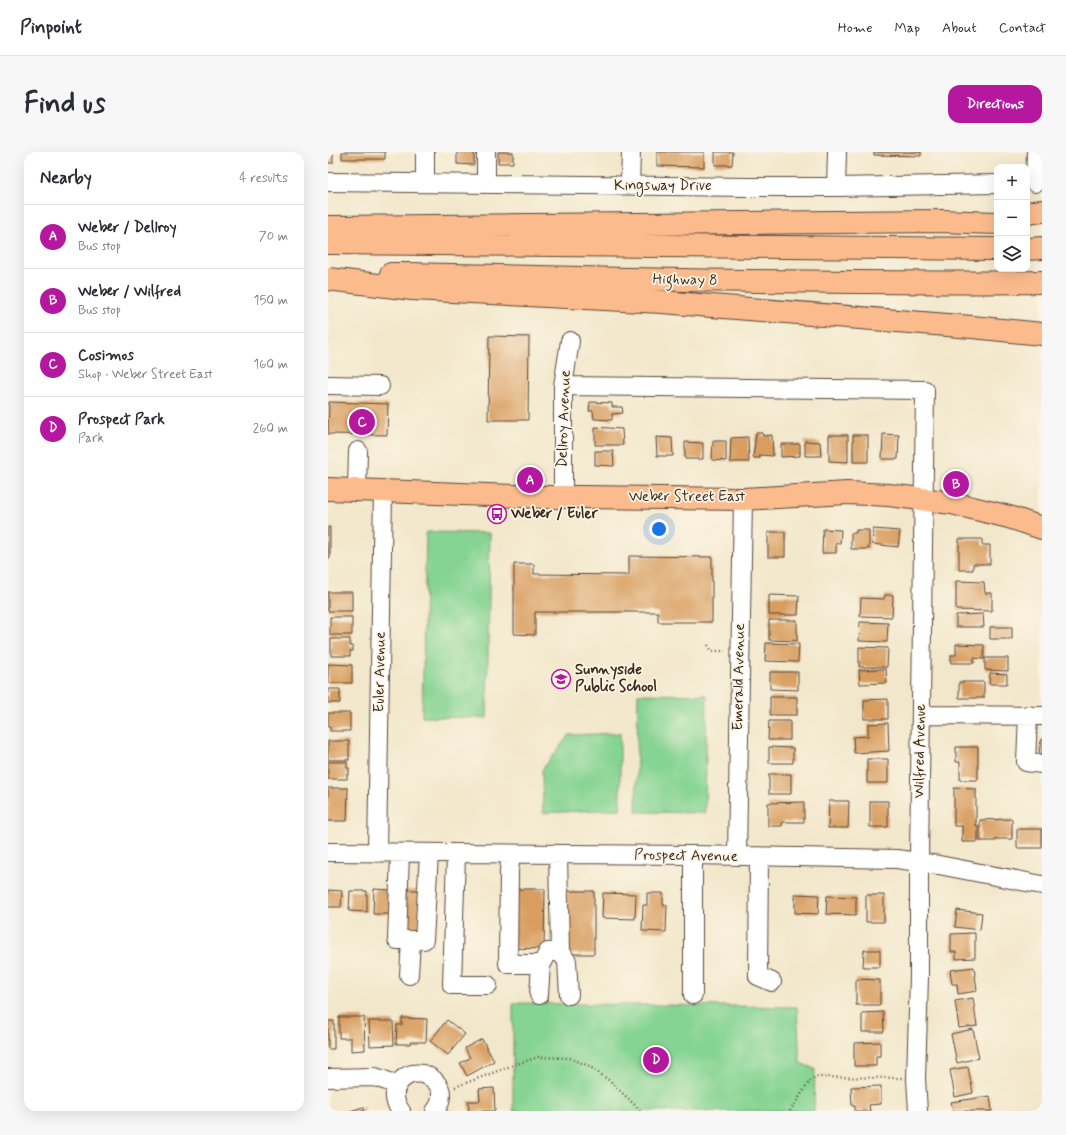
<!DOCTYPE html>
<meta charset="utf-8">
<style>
:root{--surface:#fff;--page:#f7f7f7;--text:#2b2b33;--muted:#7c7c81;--line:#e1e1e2;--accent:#b5179e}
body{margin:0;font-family:Mynerve,sans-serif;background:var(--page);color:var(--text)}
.controls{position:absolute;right:12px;top:12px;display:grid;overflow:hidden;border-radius:8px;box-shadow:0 4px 16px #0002}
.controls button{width:36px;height:36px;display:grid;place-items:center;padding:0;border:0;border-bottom:1px solid var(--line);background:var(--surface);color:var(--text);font:20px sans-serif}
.you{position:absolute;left:331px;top:377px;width:14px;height:14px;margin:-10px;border:3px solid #fff;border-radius:50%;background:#1a73e8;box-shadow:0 0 0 6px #1a73e833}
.badge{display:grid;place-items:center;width:26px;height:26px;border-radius:50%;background:var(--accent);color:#fff;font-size:13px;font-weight:700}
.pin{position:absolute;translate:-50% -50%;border:2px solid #fff;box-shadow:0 1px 4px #0006}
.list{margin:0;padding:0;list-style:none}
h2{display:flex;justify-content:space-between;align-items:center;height:52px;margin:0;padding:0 16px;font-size:17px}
h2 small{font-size:13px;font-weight:400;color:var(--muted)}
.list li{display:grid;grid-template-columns:26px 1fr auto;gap:12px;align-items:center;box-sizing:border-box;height:64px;padding:0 16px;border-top:1px solid var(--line)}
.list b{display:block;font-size:15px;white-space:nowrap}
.list p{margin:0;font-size:13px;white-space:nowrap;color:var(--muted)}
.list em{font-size:13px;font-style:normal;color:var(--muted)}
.icon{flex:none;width:22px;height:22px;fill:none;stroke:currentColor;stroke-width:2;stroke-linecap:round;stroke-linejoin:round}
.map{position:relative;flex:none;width:714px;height:959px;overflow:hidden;border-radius:12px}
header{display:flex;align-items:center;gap:24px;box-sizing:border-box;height:56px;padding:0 20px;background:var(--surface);border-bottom:1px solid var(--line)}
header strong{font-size:19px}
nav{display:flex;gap:22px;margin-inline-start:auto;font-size:14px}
.intro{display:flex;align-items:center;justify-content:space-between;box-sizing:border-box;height:96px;padding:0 24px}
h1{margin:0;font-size:28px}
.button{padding:10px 18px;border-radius:12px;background:var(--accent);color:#fff;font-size:14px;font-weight:700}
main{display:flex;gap:24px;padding:0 24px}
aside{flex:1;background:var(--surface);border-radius:12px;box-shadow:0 4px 16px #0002}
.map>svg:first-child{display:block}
.green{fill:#86d493;stroke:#607f58}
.building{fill:#d89d5f}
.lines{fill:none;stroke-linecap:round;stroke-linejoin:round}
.minor-casing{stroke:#564638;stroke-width:20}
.major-casing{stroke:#564638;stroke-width:24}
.highway-casing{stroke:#564638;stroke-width:24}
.path{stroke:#564638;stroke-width:2.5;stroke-dasharray:1 3;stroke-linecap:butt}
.minor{stroke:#fff;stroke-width:18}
.major{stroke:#fbbb8d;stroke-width:22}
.highway{stroke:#fbbb8d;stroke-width:22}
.labels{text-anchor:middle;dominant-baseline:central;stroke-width:3.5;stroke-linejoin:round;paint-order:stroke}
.street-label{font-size:15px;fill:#3b2a1e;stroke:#fcf5e5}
.poi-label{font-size:15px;font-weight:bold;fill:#3b2a1e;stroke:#fcf5e5;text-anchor:start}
</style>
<header>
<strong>Pinpoint</strong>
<nav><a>Home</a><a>Map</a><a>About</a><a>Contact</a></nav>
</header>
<div class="intro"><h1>Find us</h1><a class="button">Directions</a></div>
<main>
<aside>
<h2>Nearby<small>4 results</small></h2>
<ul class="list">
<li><span class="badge">A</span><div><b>Weber / Dellroy</b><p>Bus stop</p></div><em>70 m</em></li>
<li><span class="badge">B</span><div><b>Weber / Wilfred</b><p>Bus stop</p></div><em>150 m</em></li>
<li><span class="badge">C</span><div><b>Cosimos</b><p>Shop · Weber Street East</p></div><em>160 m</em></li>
<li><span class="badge">D</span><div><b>Prospect Park</b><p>Park</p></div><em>260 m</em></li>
</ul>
</aside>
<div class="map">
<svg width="714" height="959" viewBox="0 0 714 959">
<rect width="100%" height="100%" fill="#fcf5e5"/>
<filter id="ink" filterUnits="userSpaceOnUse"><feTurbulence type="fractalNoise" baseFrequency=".025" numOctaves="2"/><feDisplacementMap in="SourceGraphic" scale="8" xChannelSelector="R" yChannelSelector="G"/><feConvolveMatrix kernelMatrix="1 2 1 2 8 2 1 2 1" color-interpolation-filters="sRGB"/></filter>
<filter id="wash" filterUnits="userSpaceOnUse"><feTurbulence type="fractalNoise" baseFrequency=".012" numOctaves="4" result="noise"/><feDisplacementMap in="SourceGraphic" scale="16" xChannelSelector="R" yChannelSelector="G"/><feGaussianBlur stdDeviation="0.9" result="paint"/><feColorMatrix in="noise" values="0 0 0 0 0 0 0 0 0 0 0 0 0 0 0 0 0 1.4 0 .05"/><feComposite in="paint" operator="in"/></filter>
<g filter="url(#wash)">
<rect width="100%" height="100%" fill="#f2e7cb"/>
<path class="green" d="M98,380L162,381L159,566L94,565Z
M310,542L379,543L377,661L308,660Z
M292,581V657L215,661L214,618L241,583Z
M185,851L469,855L472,911L487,917L486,959H185Z"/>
<g id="blocks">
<path class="building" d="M0,0H5V11H0Z
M14,0H57V7H14Z
M129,0H146V13L129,12Z
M170,0H185V11H170Z
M329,0H376V15L329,14Z
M387,0H405L404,13H387Z
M546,0H593V4L546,3Z
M161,184L201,185L200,268H160Z
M1,250L60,252L59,283L0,282Z
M262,250L284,251V255H294L295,261L284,262V268L266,267L265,259H261Z
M267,275L294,277L295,293H267Z
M428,281H434L435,284L444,283L445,304L432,303V306H425Z
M555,282L571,283L570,307H554Z
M501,283H520V310L501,309Z
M525,283H540V310H525Z
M328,285L344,286L345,304H329Z
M420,285L421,310H402L403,286Z
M385,289H398V309L384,308Z
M477,289L492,290L493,304H477Z
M357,290L375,291V307H357Z
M453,292H472V304L453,305Z
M267,299H285L286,314L267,313Z
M0,375H2V406H0Z
M495,377L513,378L512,391H508V401H494Z
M545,377L572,379L570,395L544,392Z
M528,378H541V397H523V381H528Z
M440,380H457V405H440Z
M631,387H654V393H662V412H645V418H631Z
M301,404L384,405V470H330V460H207V483L186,482V412H206V422L301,423Z
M628,429L656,430L657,441H664V459L628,458Z
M0,440H24V459H0Z
M441,443L471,444L470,463H441Z
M557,443H565L564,465L532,464L533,446L556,447Z
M655,462L656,475H628V463Z
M2,465H24V483H2Z
M441,468H469V489L441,488Z
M532,470L560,471L559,490L531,489Z
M662,475H684V487H662Z
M3,487H22V494H25V499H22V504H3Z
M438,491L471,492L470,510L437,509Z
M628,492L656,493V507L646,506V511H623V503H628Z
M531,495L560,496L559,515H531Z
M657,506H680V519L657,518Z
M0,512L24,513V531H0Z
M558,517L559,531L532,532L531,518Z
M442,520H470V538L442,537Z
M662,521L679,522V532H661Z
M631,530H656V546H631Z
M0,537H12V551H0Z
M442,545H469V563H442Z
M560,547V567H536V548Z
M0,561H22V579H2V575H0Z
M441,569H462V588H440Z
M560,571L561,599L526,601L525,585L540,584V572Z
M713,587H714V602H711Z
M0,589H21V608H0Z
M441,595L465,596V611H441Z
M628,595H650V628H632V610H628Z
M539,607H560V631H539Z
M0,610H19V616H21V622H19V627H0Z
M441,622H463V642H441Z
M0,636H20L19,669H0Z
M626,636L648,637V674H650V690H634V674H626Z
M501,649H521L520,676H500Z
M542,649H560V675H542Z
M476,650V670H454V674H440V651Z
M684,667V687H668V689H652V668Z
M689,677H714V696H689Z
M46,737L62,738V762H45Z
M184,737H217L216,797L183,796Z
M0,738L14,739L13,755H0Z
M75,738H92L91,782H74Z
M22,739H39V760L21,759Z
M239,739H266V802H238Z
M275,741L308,742L307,767L274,766Z
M319,741H335V753H339L338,780L314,779L315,753H319Z
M467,742L491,743L490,762L467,761Z
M538,743H556V770H538Z
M499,744L528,745V763L498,762Z
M629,758L654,761L652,778L627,775Z
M647,781V806L628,807V800H623V782Z
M536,798H552V815H535Z
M646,815L649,839L630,842L629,832H624L622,818Z
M528,827L552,828V853H528Z
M645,846L649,874L631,876L627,849Z
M555,860L556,880H534V861Z
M11,865H36L37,898L23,899V886H11Z
M74,866L99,867L98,890H82V892H68L69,873H74Z
M119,868L137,882L120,903L102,889Z
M0,869H6V897H0Z
M41,869H65L66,893L42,894Z
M645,877L651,906L629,911L623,882Z
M154,887L166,909L139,924L132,911L142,906L137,896Z
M552,890V904H548V914H526V891Z
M640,915L645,941L627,945L622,918Z
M553,934V952L541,953L542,959H527V954H524L523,935Z
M166,936L167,959H141L140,949H152L151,937Z
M662,944L664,959H625L623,950Z
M35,955L37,959H22Z"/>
</g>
</g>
<g filter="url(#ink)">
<use href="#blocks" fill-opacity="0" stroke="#564638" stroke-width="1"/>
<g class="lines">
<defs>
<path id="minor" d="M0,30L421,35H508L669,32
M97,31V0
M707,31L708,0
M158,32V0
M302,34L303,0
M508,35L509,0
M0,233L52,234
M235,234L597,238L591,709V825L588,927L590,959
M29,338L30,299
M235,345V234L242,189
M593,563L714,564
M700,563L698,610L714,612
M0,700L365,703L569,707L611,713L714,733
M49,701L55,339
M72,701L69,788H96L101,702
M128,702L124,833H160
M183,702L181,719L180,812H213L215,810L220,800H232
M230,702L232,800L239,809L241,843
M409,704L415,347
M431,705L430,824L444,830
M81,823L83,788
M211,843L213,812
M365,843V703
M0,926L47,925L70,933
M73,959C54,936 83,909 106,928C110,932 113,937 113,942C113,949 112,954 107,959"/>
<path id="major" d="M0,337L215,345H255L415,347L519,341L561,343L624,351L681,365L714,376"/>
<path id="highway" d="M699,61L714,59
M0,75L613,69L669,71
M0,91L669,97
M699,97L714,96
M63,122H83C293,127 504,132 714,130
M0,127L84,137L334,150L644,175L714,182"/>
</defs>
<use href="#minor" class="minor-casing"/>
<use href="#major" class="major-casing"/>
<use href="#highway" class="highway-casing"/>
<path class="path" d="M380,493L384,499H397
M127,935L183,914L210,905L241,906L261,914L282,929L313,959
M462,959L482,929L487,925L574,926"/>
<use href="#minor" class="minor"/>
<use href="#major" class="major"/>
<use href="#highway" class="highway"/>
</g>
</g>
<defs>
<symbol id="bus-ring" viewBox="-11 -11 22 22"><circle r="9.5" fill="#fcf5e5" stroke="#b5179e" stroke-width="1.5"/><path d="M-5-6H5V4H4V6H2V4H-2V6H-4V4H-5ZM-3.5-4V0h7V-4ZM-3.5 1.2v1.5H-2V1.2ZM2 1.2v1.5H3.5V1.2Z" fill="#b5179e"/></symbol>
<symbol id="school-ring" viewBox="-11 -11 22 22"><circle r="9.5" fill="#fcf5e5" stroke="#b5179e" stroke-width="1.5"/><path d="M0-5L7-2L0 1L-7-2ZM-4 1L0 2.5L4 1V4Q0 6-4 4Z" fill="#b5179e"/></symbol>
</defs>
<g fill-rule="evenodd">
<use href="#bus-ring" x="158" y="351" width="22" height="22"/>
<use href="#school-ring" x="222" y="516" width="22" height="22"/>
</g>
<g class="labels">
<g class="street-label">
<text x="335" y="34">Kingsway Drive</text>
<text transform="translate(357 128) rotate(1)">Highway 8</text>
<text transform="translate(236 267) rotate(-88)">Dellroy Avenue</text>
<text x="359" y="345">Weber Street East</text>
<text transform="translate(52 520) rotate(-89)">Euler Avenue</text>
<text transform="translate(411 525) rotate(-89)">Emerald Avenue</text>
<text transform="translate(592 599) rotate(-89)">Wilfred Avenue</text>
<text transform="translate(358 704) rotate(1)">Prospect Avenue</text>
</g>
<g class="poi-label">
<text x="183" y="362">Weber / Euler</text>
<text x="247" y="518">Sunnyside<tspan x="247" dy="17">Public School</tspan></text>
</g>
</g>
</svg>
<div class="controls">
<button>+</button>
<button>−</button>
<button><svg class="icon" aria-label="layers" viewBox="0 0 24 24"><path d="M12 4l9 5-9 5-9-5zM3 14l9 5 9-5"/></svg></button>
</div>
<div class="you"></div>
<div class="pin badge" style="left:202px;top:328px">A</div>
<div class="pin badge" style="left:628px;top:332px">B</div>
<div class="pin badge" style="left:34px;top:270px">C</div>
<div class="pin badge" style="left:328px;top:908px">D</div>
</div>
</main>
